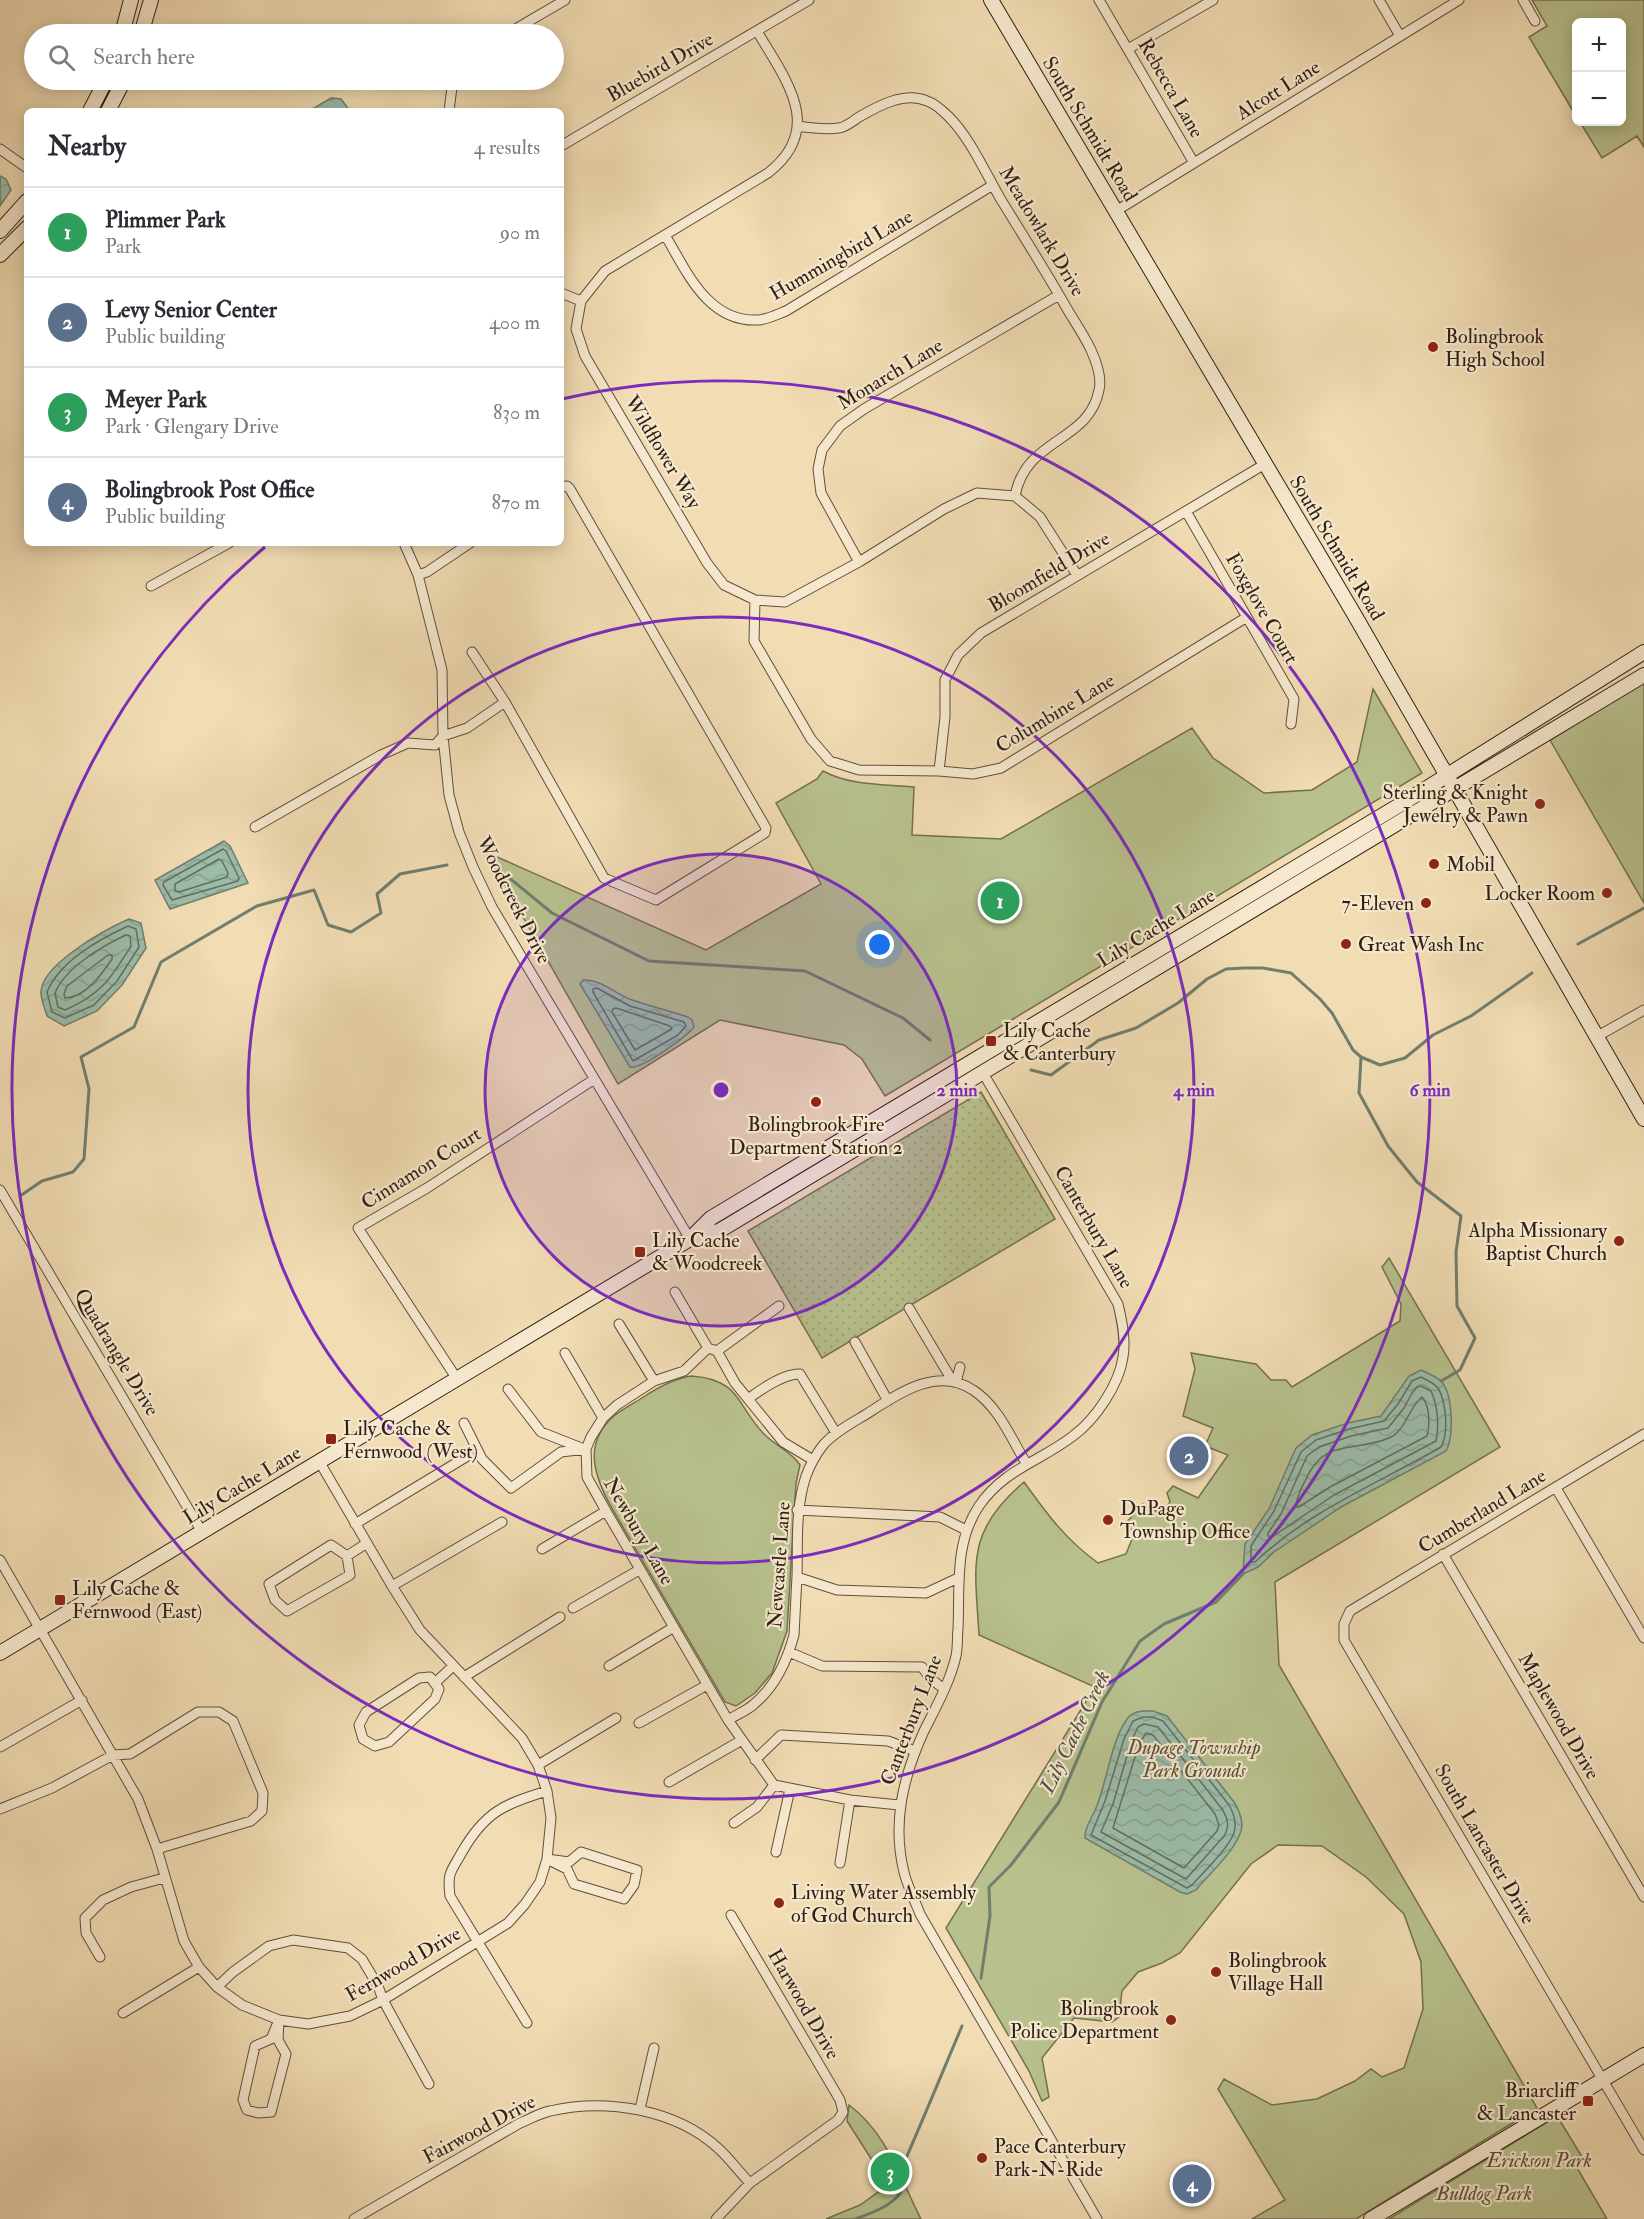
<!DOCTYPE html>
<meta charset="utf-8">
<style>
:root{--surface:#fff;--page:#f2f2f3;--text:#2b2b33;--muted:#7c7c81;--line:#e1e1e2;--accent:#8f2418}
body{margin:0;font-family:"IM FELL Double Pica",serif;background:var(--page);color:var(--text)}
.controls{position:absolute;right:18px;top:18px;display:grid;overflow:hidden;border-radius:9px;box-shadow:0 3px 15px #0003}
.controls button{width:54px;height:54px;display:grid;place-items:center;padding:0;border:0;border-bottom:2px solid var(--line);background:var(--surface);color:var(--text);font:30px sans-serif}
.you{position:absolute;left:880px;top:945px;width:21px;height:21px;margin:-15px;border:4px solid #fff;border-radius:50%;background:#1a73e8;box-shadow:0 0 0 9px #1a73e833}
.badge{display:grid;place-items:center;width:39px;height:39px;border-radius:50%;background:var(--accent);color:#fff;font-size:20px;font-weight:700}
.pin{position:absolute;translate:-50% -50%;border:3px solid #fff;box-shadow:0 2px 6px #0006}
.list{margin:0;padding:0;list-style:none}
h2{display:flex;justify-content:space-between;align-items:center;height:78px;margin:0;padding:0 24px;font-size:26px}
h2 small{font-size:20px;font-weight:400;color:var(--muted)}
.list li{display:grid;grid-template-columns:39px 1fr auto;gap:18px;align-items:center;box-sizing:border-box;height:90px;padding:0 24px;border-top:2px solid var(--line)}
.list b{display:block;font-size:22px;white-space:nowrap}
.list p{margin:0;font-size:20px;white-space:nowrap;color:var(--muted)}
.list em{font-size:20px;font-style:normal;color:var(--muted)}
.icon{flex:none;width:33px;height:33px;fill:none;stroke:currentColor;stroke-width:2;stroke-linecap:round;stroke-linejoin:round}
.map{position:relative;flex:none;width:1644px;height:2219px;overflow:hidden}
.search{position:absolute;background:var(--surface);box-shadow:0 3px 15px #0003;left:24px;top:24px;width:540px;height:66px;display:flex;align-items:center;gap:15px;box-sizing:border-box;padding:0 21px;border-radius:33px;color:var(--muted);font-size:22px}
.panel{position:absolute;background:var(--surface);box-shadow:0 3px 15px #0003;left:24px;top:108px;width:540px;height:438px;border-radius:9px}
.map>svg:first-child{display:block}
.grass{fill:url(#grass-dots);stroke:#747052;stroke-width:1.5}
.park{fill:#b8c18e;stroke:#747052;stroke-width:1.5}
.water{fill:url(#water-waves);stroke:#707e6e;stroke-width:1.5}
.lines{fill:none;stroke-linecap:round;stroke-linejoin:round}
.shore{stroke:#656e5f;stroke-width:1.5}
.stream{stroke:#707e6e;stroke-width:3}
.street-casing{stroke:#604f3c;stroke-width:11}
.secondary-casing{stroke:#2f2015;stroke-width:16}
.street{stroke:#f6e8ce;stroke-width:9}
.secondary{stroke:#f6e8ce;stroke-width:14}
.ring{fill:none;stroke:#7b2cbf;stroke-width:3}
.poi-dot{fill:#8f2418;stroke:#f6e8ce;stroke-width:2}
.labels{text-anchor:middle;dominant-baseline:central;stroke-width:4.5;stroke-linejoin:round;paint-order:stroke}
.street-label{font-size:20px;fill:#2f2015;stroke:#f6e8ce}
.poi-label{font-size:20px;fill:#2f2015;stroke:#f6e8ce;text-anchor:start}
.park-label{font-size:20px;font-style:italic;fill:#585039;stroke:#f6e8ce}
.water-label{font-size:21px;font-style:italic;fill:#4f4f41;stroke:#f6e8ce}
.centre{fill:#7b2cbf;stroke:#f6e8ce;stroke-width:3}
.ring-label{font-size:18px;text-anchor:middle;font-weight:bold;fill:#7b2cbf;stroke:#f6e8ce;stroke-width:4.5;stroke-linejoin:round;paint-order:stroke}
</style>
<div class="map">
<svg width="1644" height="2219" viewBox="0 0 1644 2219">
<defs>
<pattern id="grass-dots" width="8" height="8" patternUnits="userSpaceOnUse" patternTransform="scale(1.5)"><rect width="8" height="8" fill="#b8c18e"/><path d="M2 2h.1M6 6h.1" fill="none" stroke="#9ea67a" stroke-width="1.8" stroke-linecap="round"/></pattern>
<pattern id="water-waves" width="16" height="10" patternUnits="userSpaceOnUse" patternTransform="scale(1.5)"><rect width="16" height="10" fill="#9bbca9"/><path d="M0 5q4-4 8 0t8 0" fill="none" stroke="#86a191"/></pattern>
</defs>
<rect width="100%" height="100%" fill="#f1dcb3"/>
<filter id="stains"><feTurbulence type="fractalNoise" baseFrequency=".00333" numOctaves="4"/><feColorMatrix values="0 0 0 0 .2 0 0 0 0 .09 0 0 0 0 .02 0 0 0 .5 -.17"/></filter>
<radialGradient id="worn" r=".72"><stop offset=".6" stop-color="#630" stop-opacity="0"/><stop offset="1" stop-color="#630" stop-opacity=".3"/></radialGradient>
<path class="grass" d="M981,1092L1055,1219L822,1358L748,1231Z"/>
<path class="park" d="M1532,0H1644V147L1637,136L1602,158L1580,122H1622V22H1576V116L1529,37L1547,26Z
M1644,681V903L1550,740Z
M1373,689L1422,773L885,1096L862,1059L844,1045L720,1020L618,1084L486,852L706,950L821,884L776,803L817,779L823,771C851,786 883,784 914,787L912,835L1001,839L1192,728L1213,758L1264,793L1312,790L1357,762Z
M1389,1258L1500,1447L1275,1582L1279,1665L1537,2108L1356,2219H1252L1285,2200L1218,2089L1224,2079L1272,2105L1317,2099L1355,2081L1371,2069L1382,2077L1404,2068L1423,2009L1421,1962L1404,1914L1366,1877L1322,1846L1278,1845L1251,1864L1180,1953L1162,1963L1138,1972L1122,1991L1119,2017L1112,2022L1074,2018L1042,2058L1049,2097L1042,2101L1029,2071L946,1928L1095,1687L979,1635C975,1565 965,1532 1024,1482C1047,1514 1066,1540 1098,1563L1126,1554L1134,1534L1126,1523L1143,1504L1155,1511L1165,1510L1170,1502L1167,1493L1173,1486L1198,1498L1228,1455L1205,1446L1213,1428L1183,1416L1195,1369L1191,1353L1256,1364L1271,1380H1286L1292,1387L1400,1321L1401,1304L1382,1267Z
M692,1376C742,1380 736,1406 765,1435C776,1446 792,1452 800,1465L796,1483L794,1515L787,1631L772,1673L755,1693L736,1706L725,1702L610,1505C594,1475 583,1443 614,1416C622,1409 633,1404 642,1398C657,1388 674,1378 692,1376Z
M849,2105C887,2133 900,2178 921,2219H826L860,2205L888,2185L847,2121Z
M1557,2116L1581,2155L1573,2161L1607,2219H1389Z"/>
<path class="water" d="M331,98L341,99L350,111H309Z
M0,176L6,179L11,190L0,206Z
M224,841L230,846L248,883L170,909L155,880Z
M129,919L141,923L146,948L122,985L97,1011L64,1026L47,1016C45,1009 41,1000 41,993C40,965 106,929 129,919Z
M583,980C601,979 615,994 632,1000C650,1006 669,1011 688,1017L692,1020L694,1027C686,1037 641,1070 630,1067L580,984Z
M1421,1370C1427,1373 1438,1377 1442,1382C1453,1396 1454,1437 1446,1451L1341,1507L1274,1552L1258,1567L1243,1574L1245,1544L1269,1509L1296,1448L1312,1435L1348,1423L1381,1416L1409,1376Z
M1143,1711H1153L1167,1716L1234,1802C1238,1808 1241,1816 1242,1824C1243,1844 1208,1875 1196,1890L1187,1894L1180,1892L1085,1838C1084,1828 1092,1818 1096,1808C1107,1782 1111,1741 1127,1719C1131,1713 1136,1712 1143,1711Z"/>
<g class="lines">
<path class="shore" d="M223,849L226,851L239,878L238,881L172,900L163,885L164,882Z
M219,859L222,861L228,873L227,877L179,892L175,891V884Z
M128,926L136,929L139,947L117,981L94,1005L65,1018L52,1012L47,992C60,961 98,940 128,926Z
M126,935L130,936L131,946C111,978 102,994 65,1010L58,1007L55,993C65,968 102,946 126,935Z
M108,955H112V959C102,974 85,998 65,998L64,994L67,986Z
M597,988L630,1006L684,1022L686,1026L678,1035L633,1061L593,992V989Z
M616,1008L670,1026L672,1029L635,1050L612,1012L613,1009Z
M1421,1377C1426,1380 1434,1383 1438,1388C1446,1401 1449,1433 1441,1447C1377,1484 1310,1510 1255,1562H1251V1546L1274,1511L1301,1452L1316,1440L1349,1429L1384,1421L1398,1404L1412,1381Z
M1421,1386L1431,1391C1438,1407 1439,1425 1436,1441L1334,1495L1272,1537L1268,1536V1533L1281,1514L1307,1456L1319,1447L1351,1436L1388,1428L1404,1408L1412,1393L1417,1387Z
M1422,1397C1430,1406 1430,1425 1427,1436L1330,1487L1299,1507H1296C1296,1498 1301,1489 1305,1481C1325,1435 1356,1454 1391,1437C1406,1429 1410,1406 1422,1397Z
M1143,1717H1152L1163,1721L1229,1805C1233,1812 1236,1820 1235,1828C1234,1844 1203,1872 1192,1885L1187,1888L1091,1835L1105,1801L1124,1739L1133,1721Z
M1144,1724L1158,1727L1222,1809C1228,1819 1230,1826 1224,1836L1186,1879L1101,1832L1113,1804L1131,1742L1138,1727Z
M1146,1733L1153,1735L1215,1814L1219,1825L1217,1831L1184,1868L1113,1828L1139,1744Z"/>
<path class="stream" d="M507,876L552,913L649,961L805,971L903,1018L930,1040
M1578,944L1644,908
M1361,1057L1359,1093L1388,1146L1417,1182L1461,1216L1456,1252L1457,1306L1475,1338L1460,1370L1441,1381
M1031,1070L1051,1075L1099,1040L1136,1028L1178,1003L1207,979L1226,969L1244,968H1263L1291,973L1320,999L1332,1013L1353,1050L1361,1057L1380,1065L1405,1058L1433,1035L1471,1016L1532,973
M20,1196L42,1181L73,1172L84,1159L89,1089L81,1057L134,1027L161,962L257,906L314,890L328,925L351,932L381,913L377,894L400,874L447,865
M981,1978L990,1916L989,1887L1011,1865L1059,1802L1102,1702L1140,1641L1164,1624L1216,1602L1243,1574
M855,2219C869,2214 886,2208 896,2198C907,2188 899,2174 904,2163C924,2117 943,2071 962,2026"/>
<defs>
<path id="street" d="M1099,0L1194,163
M1379,0L1400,36
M1523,0L1535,21
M757,31C785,79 826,128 768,173L605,271L581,301L576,329L585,356L707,563L724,585L755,600L785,602L859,562L944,509L977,493L1015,496L1040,517L1077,575
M507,34L565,0
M1128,49L1213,0
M449,111L452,87L456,80
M798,126C811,128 826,130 839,128C846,127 853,121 859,117C878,106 905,91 927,101C934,103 944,112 949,117C970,138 985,172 1000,198C1022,234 1045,270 1066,307C1074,321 1084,335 1091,350C1096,361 1102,378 1099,390C1089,443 1026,437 1015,496
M561,146L809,0
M0,149L27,168
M1116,211L1459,0
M665,235C687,272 708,323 759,320C768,319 778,314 786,311L993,185
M561,293L581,301
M1187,513L1294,699L1291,724
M404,543L418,575L442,670L443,736L449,795L459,832L473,867L492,907L524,961L690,1239
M859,562L821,493L818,469L822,450L840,426L864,409L1059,295
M418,575L427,572L470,543
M151,586L229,543
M755,600L754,641L811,739L830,761L859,770L939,771L973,774L1001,768L1247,617
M472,652L505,702L604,878L656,900L765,833L766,828L570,489L567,486L561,487
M939,771L945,717V680L958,655L981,633L1265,464
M255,827L381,755L408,743L435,745L443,736L467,728L505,702
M1596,1037L1644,1010
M983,1073L1118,1304C1122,1321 1126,1340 1123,1357C1119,1385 1095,1420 1073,1436C1041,1461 1004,1469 979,1506C954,1543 960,1587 958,1629C957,1637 958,1647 956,1656C950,1682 936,1707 924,1731C903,1777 891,1825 905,1876C909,1889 915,1901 920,1914L1097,2219
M0,1190L202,1532
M675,1292L708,1348
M909,1308L953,1382
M619,1324L654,1381
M855,1342L888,1401
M717,1351L779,1306
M565,1353L603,1418
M457,1379L358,1228L427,1188L593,1080
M956,1382L960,1367
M508,1389L541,1432L584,1449
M748,1399C760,1390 785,1373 800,1374L836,1433
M464,1423L482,1459L511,1488L561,1452L586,1449
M1644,1434L1350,1611L1344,1624V1640L1644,2150
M813,1460L783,1442L735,1383L717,1351L708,1348L684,1371L654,1381L617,1405L603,1418L591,1437L586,1449L587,1477L606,1511L728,1720L774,1785L850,1800L899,1805
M1556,1488L1644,1638
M797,1510L940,1517L966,1530
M355,1524L466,1457
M542,1549L606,1511
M1443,1554L1644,1897
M347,1556L350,1575L287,1611L275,1600L269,1584L331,1545L347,1556L367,1543
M0,1560L138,1799L157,1849L184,1941L199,1967L217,1987L242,2005L279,2020L308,2024L350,2016L383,2000L508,1923L525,1904L540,1882L547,1859L551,1818L547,1791L538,1765L522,1738L420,1630L392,1586L319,1461
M797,1577L837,1590L926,1593L958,1578
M392,1586L502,1522
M573,1608L639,1570
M789,1652L822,1666L922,1667L931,1679L944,1689
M609,1666L674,1627
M430,1677L439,1689L435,1699L389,1742L375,1746L363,1739L359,1725L366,1712L419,1678Z
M464,1677L560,1617
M436,1682L453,1666
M728,1720C736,1715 746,1711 753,1705C774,1688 787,1661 794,1635C795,1615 796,1595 797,1576C798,1542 795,1509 806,1476C810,1465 816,1454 824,1444C835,1432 850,1424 865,1415C895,1396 936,1365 973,1390C998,1406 1011,1438 1026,1463
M639,1723L707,1685
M0,1747L82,1700
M755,1760L781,1735L888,1741L915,1751
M538,1765L616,1718
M669,1782L742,1740
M0,1809L52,1788L113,1755L130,1754L198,1712H219L233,1721L263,1793L262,1811L251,1821L157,1849
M734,1823L757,1807L774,1785
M581,1852L637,1870L634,1885L624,1899L574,1884L567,1869L547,1859L569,1862Z
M776,1852L790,1789
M840,1863L850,1800
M100,1957L86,1933L85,1918L103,1900L131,1887L164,1878
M217,1987L233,1972L269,1946L293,1940L348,1948L362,1959L378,1986L383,2000L429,2084
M123,2013L199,1967
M279,2020L278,2040L286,2054L271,2112L258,2113L247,2110L243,2100L255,2046L271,2039Z
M527,2023L450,1896C447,1872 451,1872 462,1852C485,1812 504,1804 547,1791
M640,2109L654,2048
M354,2219L520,2123C530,2119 540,2113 550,2111C606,2098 676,2109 719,2149C730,2159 739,2172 750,2183
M716,2219L750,2183L838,2120L843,2112L840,2100L731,1915"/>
<path id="secondary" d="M991,0L1354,614L1644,1119
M122,34L131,0
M141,34L151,0
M90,111L106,80
M108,111L124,80
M0,231L27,201
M0,255L27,228
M692,1239L719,1231L1644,675
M0,1653L690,1239L711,1218L1403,803L1644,652
M1371,2219L1644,2055"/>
</defs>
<use href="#street" class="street-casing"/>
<use href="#secondary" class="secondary-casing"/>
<use href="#street" class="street"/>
<use href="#secondary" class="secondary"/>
</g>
<circle cx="721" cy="1090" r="236" fill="#7b2cbf" fill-opacity=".12"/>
<g class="ring">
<circle cx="721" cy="1090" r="236"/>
<circle cx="721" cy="1090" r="473"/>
<path d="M562 399A709 709 0 1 1 265 547"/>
</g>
<g class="poi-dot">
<circle cx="1433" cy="347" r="6"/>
<circle cx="1540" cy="804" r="6"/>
<circle cx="1434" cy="864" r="6"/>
<circle cx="1607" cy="893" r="6"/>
<circle cx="1426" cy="903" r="6"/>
<circle cx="1346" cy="944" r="6"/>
<rect x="985" y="1035" width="12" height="12" rx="3"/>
<circle cx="816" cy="1102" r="6"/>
<circle cx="1619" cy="1241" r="6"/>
<rect x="634" y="1246" width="12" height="12" rx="3"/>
<rect x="325" y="1433" width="12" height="12" rx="3"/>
<circle cx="1108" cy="1520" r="6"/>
<rect x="54" y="1594" width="12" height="12" rx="3"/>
<circle cx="779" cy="1903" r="6"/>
<circle cx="1216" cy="1972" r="6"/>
<circle cx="1171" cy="2020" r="6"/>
<rect x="1582" y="2095" width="12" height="12" rx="3"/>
<circle cx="982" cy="2158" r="6"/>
</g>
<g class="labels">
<g class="street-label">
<text transform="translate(660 67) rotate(-30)">Bluebird Drive</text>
<text transform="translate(1171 88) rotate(60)">Rebecca Lane</text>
<text transform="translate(1278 90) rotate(-32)">Alcott Lane</text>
<text transform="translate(1090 129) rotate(59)">South Schmidt Road</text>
<text transform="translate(1042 231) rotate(59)">Meadowlark Drive</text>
<text transform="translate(841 255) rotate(-30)">Hummingbird Lane</text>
<text transform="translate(890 374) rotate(-31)">Monarch Lane</text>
<text transform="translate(663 452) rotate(59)">Wildflower Way</text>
<text transform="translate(1337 548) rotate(59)">South Schmidt Road</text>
<text transform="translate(1049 572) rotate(-31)">Bloomfield Drive</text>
<text transform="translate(1262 608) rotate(60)">Foxglove Court</text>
<text transform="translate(1055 713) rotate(-31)">Columbine Lane</text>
<text transform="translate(514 900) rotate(63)">Woodcreek Drive</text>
<text transform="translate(1156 928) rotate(-31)">Lily Cache Lane</text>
<text transform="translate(421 1168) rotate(-32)">Cinnamon Court</text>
<text transform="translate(1094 1227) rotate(60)">Canterbury Lane</text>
<text transform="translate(117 1352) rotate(59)">Quadrangle Drive</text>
<text transform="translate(242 1485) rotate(-31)">Lily Cache Lane</text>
<text transform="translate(1482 1511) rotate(-31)">Cumberland Lane</text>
<text transform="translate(639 1531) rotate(60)">Newbury Lane</text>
<text transform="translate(779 1565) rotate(-86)">Newcastle Lane</text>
<text transform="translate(1559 1716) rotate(60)">Maplewood Drive</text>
<text transform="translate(911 1720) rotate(-69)">Canterbury Lane</text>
<text transform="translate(1485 1844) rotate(60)">South Lancaster Drive</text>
<text transform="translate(403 1964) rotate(-30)">Fernwood Drive</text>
<text transform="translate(804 2004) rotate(60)">Harwood Drive</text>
<text transform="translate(479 2129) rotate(-28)">Fairwood Drive</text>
</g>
<g class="poi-label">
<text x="1445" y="336">Bolingbrook<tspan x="1445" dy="23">High School</tspan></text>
<text x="1528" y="792" text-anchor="end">Sterling &amp; Knight<tspan x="1528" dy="23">Jewelry &amp; Pawn</tspan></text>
<text x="1446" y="864">Mobil</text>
<text x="1595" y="893" text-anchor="end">Locker Room</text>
<text x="1414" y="903" text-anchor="end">7-Eleven</text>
<text x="1358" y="944">Great Wash Inc</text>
<text x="1003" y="1030">Lily Cache<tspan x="1003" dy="23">&amp; Canterbury</tspan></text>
<text x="816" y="1124" text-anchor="middle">Bolingbrook Fire<tspan x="816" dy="23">Department Station 2</tspan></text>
<text x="1607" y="1230" text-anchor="end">Alpha Missionary<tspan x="1607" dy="23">Baptist Church</tspan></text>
<text x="652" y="1240">Lily Cache<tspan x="652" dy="23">&amp; Woodcreek</tspan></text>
<text x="343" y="1428">Lily Cache &amp;<tspan x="343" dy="23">Fernwood (West)</tspan></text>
<text x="1120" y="1508">DuPage<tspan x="1120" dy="23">Township Office</tspan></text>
<text x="72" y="1588">Lily Cache &amp;<tspan x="72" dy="23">Fernwood (East)</tspan></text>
<text x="791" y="1892">Living Water Assembly<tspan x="791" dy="23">of God Church</tspan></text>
<text x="1228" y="1960">Bolingbrook<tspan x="1228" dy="23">Village Hall</tspan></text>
<text x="1159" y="2008" text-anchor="end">Bolingbrook<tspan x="1159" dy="23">Police Department</tspan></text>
<text x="1576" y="2090" text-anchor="end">Briarcliff<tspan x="1576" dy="23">&amp; Lancaster</tspan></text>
<text x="994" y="2146">Pace Canterbury<tspan x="994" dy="23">Park-N-Ride</tspan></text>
</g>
<g class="park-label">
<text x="1194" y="1747">Dupage Township<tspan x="1194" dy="23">Park Grounds</tspan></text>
<text x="1539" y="2160">Erickson Park</text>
<text x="1484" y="2193">Bulldog Park</text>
</g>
<g class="water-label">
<text transform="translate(1075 1732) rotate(-64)">Lily Cache Creek</text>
</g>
</g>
<circle cx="721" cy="1090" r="9" class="centre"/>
<g class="ring-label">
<text x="957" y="1096">2 min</text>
<text x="1194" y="1096">4 min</text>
<text x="1430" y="1096">6 min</text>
</g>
<rect width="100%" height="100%" filter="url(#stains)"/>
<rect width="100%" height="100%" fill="url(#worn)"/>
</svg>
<div class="controls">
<button>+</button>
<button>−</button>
</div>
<div class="you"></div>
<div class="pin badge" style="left:1000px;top:901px;background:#2e9e5b">1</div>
<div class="pin badge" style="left:1189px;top:1456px;background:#5c6f8a">2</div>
<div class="pin badge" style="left:890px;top:2172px;background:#2e9e5b">3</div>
<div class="pin badge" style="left:1192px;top:2184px;background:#5c6f8a">4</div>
<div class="search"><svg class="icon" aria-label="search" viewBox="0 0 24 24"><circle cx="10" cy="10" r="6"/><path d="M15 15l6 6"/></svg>Search here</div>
<section class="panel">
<h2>Nearby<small>4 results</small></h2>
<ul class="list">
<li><span class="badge" style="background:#2e9e5b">1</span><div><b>Plimmer Park</b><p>Park</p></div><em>90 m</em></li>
<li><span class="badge" style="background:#5c6f8a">2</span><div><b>Levy Senior Center</b><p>Public building</p></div><em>400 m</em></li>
<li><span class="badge" style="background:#2e9e5b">3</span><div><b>Meyer Park</b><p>Park · Glengary Drive</p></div><em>830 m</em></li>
<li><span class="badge" style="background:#5c6f8a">4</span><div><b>Bolingbrook Post Office</b><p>Public building</p></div><em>870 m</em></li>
</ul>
</section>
</div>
